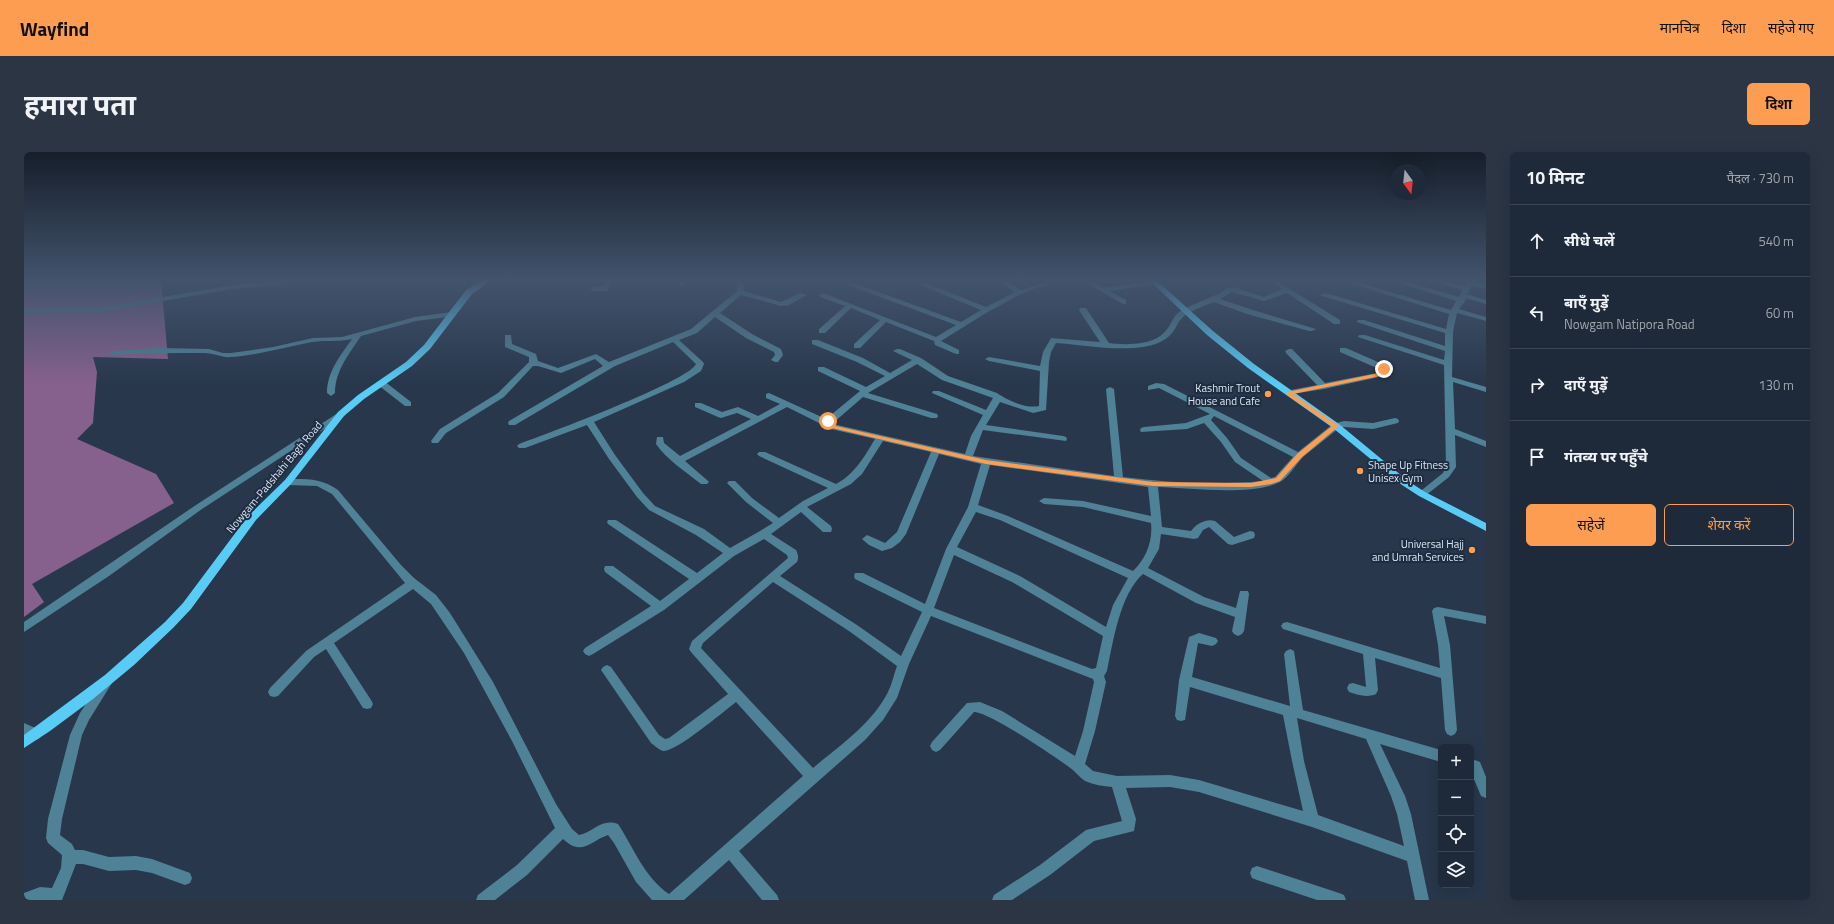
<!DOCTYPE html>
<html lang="hi">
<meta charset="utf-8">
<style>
:root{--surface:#1e2939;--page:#2b3544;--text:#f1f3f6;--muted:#a1a6ae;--line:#3c4553;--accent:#fc9d52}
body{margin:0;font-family:"Titillium Web","Noto Sans Devanagari",sans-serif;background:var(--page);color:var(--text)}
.controls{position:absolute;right:12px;bottom:12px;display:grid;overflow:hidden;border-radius:6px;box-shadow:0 4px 16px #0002}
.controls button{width:36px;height:36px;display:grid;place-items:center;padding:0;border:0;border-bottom:1px solid var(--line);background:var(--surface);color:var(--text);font:20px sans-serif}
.compass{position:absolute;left:1366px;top:12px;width:36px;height:36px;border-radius:50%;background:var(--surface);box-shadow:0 4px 16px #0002;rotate:165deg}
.stop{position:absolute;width:12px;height:12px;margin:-9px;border:3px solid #fc9d52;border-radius:50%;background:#fff}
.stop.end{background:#fc9d52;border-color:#fff;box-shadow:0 1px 4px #0008}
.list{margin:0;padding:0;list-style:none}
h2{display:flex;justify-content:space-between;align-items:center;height:52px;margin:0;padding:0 16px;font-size:17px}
h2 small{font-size:13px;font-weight:400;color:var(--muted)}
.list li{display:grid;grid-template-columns:26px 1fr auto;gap:12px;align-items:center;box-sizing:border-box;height:72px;padding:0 16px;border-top:1px solid var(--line)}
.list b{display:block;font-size:15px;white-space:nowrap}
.list p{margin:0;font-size:13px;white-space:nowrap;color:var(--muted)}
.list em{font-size:13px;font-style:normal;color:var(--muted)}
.actions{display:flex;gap:8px;padding:12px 16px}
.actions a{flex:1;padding:9px 0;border:1px solid var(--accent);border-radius:6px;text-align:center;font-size:14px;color:var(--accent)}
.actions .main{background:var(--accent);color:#111}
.icon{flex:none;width:22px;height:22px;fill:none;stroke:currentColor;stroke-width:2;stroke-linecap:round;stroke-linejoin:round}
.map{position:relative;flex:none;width:1462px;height:748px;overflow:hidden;border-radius:6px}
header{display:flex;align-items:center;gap:24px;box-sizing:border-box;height:56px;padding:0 20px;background:var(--accent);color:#111}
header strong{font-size:19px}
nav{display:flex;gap:22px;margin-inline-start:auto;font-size:14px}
.intro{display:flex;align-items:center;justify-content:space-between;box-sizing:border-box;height:96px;padding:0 24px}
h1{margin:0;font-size:28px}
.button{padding:10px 18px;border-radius:6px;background:var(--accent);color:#111;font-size:14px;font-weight:700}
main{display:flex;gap:24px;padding:0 24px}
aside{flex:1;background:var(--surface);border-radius:6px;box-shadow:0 4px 16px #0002}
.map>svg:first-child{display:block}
.forest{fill:#86618d}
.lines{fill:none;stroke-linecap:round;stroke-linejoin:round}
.minor{fill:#4f8296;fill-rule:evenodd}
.major{fill:#58ccf5;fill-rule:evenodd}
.route{fill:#fc9d52}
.poi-dot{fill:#fc9d52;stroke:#1e2d41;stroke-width:1.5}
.labels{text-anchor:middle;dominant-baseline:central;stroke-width:4;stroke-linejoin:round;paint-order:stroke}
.poi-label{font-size:11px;fill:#dce6f3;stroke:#1e2d41;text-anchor:end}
.street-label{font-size:11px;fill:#dce6f3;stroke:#1e2d41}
</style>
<header>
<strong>Wayfind</strong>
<nav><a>मानचित्र</a><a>दिशा</a><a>सहेजे गए</a></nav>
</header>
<div class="intro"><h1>हमारा पता</h1><a class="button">दिशा</a></div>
<main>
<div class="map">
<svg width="1462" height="748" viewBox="0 0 1462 748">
<rect width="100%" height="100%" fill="#28374c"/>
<path class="forest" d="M0,127H137L144,207L69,205L73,220L69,271L53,287L132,322L150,351L8,432L20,450L0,465Z"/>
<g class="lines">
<path class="minor" d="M268,127H294L291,129L208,137L81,159L0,161V157L81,155L208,133Z
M583,127H590L583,139H570L566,137L570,135H578Z
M647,127H655L663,133L657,134Z
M710,127H717L721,136L720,139L757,150L776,141L783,143L765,153L757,154L717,143L696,161L728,182L757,197L759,203L754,210H751L747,208L751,203L750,200L722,186L691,165L673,181L655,188L679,210L680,212L677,219L660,230L570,270L591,303L619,341L631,354L680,377L706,396L736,379L749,371L722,350L703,331L705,329H711L728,346L755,366L779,349L804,336L735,304L733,302L735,300H741L812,332C831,322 840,305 851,287L807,277L763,255L661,309L683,328L685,330L683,332H677C662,320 642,307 632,292L633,285H639L640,291L656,304L727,267L713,261L697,266L694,265L671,255V251H677L698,260L714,255L734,264L756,252L742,246V242L745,241L802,267L836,239L794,219V215H800L842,235L861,224L833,210L788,192V188H794L839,206L866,221L888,208L869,199L873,197H876L897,206L924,224L973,241C983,248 1002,257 1015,254L1016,219L965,209L961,207L965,205L1016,214L1019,200L1027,186L1076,190L1055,158L1056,156H1062L1085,191C1099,193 1120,193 1133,186C1147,178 1146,168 1154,161C1161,155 1186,146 1196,141C1200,138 1204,135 1210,135L1240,145L1258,137L1249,131L1253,129L1316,168V172H1310L1263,141L1240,149L1208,140L1196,147L1229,158L1292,177L1288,179H1285L1223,162L1190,150C1183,153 1165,159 1160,164C1151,172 1153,181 1138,189C1113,203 1061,193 1032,191L1027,200L1025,210L1022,258L1009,261L976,250L962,273L1039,284L1042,285L1043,287L1042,289L959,278L949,304L1090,324L1082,237L1086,235L1090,237L1099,325C1145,331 1193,333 1239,329L1211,310L1197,290L1180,271L1163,277L1117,280L1116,278L1117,276L1120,275L1162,271L1186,262L1135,236L1124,238V234L1132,231L1140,232L1274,300L1309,272L1320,269L1349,271L1371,266L1374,267L1375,269L1374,271L1349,277L1320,275L1315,276C1303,286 1291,295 1279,305C1272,312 1265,325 1256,330C1228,344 1166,336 1134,335L1138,375L1167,379C1172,372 1182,366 1191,369L1210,385L1226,379L1230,380L1231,383L1230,386L1208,393L1204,392L1185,375L1179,378L1174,386L1170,387L1137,382L1135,397L1124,416L1180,445L1212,456L1216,439H1224L1225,442L1220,479L1218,482L1214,484L1210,482L1208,479L1211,465L1172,451L1119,422C1096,442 1089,490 1083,519L1080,524L1082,530L1071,579L1061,612L1069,619L1093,624L1146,623L1175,628L1279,659L1268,609L1259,563L1166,535L1161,568L1157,569L1153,568L1151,564L1155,528L1165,485L1175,481L1192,486L1194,489L1192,492L1188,494L1174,491L1168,525L1266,554L1260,502L1262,499L1266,497L1270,499L1279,558L1417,598V610L1356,592L1381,644L1387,662L1405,748H1391L1383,709L1288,675L1175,640L1146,635L1102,636L1112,667L1110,679L1070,689L1026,723L988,748H968L970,743L1016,713L1062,678L1098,669L1088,635C1079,634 1070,633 1061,629C1055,625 1051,619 1045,615C1030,604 965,560 950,560L916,598L912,600L908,598L906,594L908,590L943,551L956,550L978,559L1051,604L1059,579L1070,530L1069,527L907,464L885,512L873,546L859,568L841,588L715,699L753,743L755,748H738L705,708L660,748H628L612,730L590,691L584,683C566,689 558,705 539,687L503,723L471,748H452L454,743L493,713L531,676L488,589L440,501L407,452L389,437L310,491L347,548L349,552L347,556L343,557L339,556L302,497L290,505L254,544L250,545L246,544L244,540L246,536L282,499L381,431L308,342L293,334L264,333L259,330C263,326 266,327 271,327C288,327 300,328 314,338L377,413L390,426L412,443L426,461L469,530L532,652L548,677L555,683C570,680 577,666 594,672C610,696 620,725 645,742L779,624L712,550C699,560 653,599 640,599C636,599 630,593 627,591L577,518L579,515L583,513L587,515L635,583L641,587L645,586L704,542L667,500L665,497L668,489L764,406L763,403L740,387L710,404L640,458L569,502L565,504L561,502L559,499L561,496L627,454L581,420L580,417L581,414H589L636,449L665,427L584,372L583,370L584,368H592L673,421L699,401L672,383L625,358L613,345L585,307L563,273L501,296H495L493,294L495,292C520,283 665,229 672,212L649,190L591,214L491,273H485L484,271L485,269L579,214L571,207L537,221L514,214H509L480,245L422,281L414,291H408L407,289L416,277L474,241L505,210V205L481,195V183H487L488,192L512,202L514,209L534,216L572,202L585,210L667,177L713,139V136ZM893,212L918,228L969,246L962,258L915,239H909L908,241L959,263L947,284L941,302L813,273L809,271L839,245L907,266H913L914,264L913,262L844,241ZM1190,264L1269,305L1251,325L1247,326L1217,306L1203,286L1187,268ZM859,289L907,300L873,380L861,391L843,383L838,387L845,393L858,399L868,396L876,390L882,382L915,302L957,312L944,355L922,397L901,452L839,421H831L830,424L831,427L898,460L877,504L833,473L756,424L773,410C775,406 774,402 772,398L747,382L777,360L799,380H807L808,377L807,374L783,355L827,332L838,322ZM966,313L1124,335L1127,364L1059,349L1020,346L1015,349L1020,352L1059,355L1127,371C1129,389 1122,407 1109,419L984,364L954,353ZM952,360L976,368L1104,426L1089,453L1082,475L996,424L933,395ZM930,403L988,430L1079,484L1072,516L1068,517L910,456ZM749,430L825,479L873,514C870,522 868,532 864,540C848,572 815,594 789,616L677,496L679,491ZM1273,566L1342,587L1367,644L1373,662L1380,694L1294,663L1280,609Z
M812,127H819L937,170L957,158L882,127H892L962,155L991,140L972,127H980L997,138L1024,129L1045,127L1009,137L993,144L962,161L917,189L935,198V202H932L911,193L910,189L862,170L836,196H830V192L856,168L827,156L801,181H795V177L821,154L796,145L795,143L799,141L912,185L932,173L813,129Z
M943,127H955L952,129Z
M1056,127H1064L1079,136L1130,128L1134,130L1130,132L1085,139L1102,148V152H1099Z
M1312,127H1323L1427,158L1432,149L1363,127H1374L1435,145L1438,138L1402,127H1414L1440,134L1444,127H1451L1450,130L1462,133V137L1448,134L1443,142L1462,148V152L1441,146L1442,148L1435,157L1462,165V169L1433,161L1429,180L1428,225L1462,235V240L1429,230L1431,277L1462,289V295L1431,283L1432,315L1425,325L1401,344L1398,345L1393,342L1419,321L1422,315L1420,213L1334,185L1335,183H1341L1420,208L1421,199L1333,170L1334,168H1340L1421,194V181L1295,143L1302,141L1422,177L1425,162Z
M428,160L432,162L431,164L392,169L337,184C325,202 311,219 311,241L307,244L303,241C303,220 316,204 328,187C314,190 302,188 288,190C261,195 235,203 207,205C198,206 190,201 180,201C150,201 120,201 89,203L85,201L89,199L137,196L185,197L199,201H207L249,195L289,186L318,185L391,165Z
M1316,196H1322L1361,213L1368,221L1364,223L1300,237L1262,243V239L1293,233L1262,201L1261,199L1265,197H1268L1301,231L1358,220L1355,217L1316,200Z
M354,229H360L387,250V254H381L354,233Z
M317,259L320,260L321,262L320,264L178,357L85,424L0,480V470L172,353Z
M1414,455L1462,464V472L1420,464L1426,493L1433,578L1431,582L1427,584L1423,582L1421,578L1417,526L1351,506L1354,538L1352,542C1342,546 1335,543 1325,540L1323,536L1325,532L1329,531L1342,535L1339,502L1259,477L1257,474L1259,471L1263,470L1416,516L1414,493L1408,459L1410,456Z
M82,526L86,527L88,531L65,568L58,583L38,667L36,683L48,692L51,698H59L85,705L112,704L128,707L166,721L168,726L166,731L161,733L128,721L112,718L85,719L59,712H52L38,748H0V741L16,735L28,736L37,716L38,703L24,691L22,686L24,667L46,583L56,561L78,527Z
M0,571L16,578L18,582L16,586L12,588L0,583Z
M1451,608L1456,610L1462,625V646L1457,644L1447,620V610Z
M1233,714L1315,741L1320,743L1322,748H1293L1233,728L1228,726L1226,721L1228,716Z"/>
<path class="major" d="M461,127H469L448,142L406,197L388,214L340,247L320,264L267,332L232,368L167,457L149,476L110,513L69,547L26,579L0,596V583L81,523L141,470L159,451L224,364L261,328L314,260L334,243L382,210L400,193L442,138Z
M1124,127H1131L1189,179L1230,212L1315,272L1384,329L1401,340L1462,371V379L1395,344L1378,333L1309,276L1224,216L1183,183Z"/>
</g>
<linearGradient id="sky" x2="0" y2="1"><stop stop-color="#161e2a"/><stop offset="0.55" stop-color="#42536c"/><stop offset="1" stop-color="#42536c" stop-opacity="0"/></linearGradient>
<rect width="1462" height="232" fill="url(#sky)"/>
<path class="route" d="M1360,215L1366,219V222L1269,242L1315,274L1278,305L1256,329L1247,332L1227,335L1129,334L962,312L808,276L802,274L801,269L804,267L807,272L812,274L962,308L1129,330L1227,331L1252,326L1273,302L1308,274L1263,243V240L1360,220L1358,217Z"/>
<g class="poi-dot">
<circle cx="1244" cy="242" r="4"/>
<circle cx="1336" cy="319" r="4"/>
<circle cx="1448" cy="398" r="4"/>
</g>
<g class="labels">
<g class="poi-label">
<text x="1236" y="236">Kashmir Trout<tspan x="1236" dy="13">House and Cafe</tspan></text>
<text x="1344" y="313" text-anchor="start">Shape Up Fitness<tspan x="1344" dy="13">Unisex Gym</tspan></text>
<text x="1440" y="392">Universal Hajj<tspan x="1440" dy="13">and Umrah Services</tspan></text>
</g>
<g class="street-label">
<text transform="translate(250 325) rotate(-50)">Nowgam-Padshahi Bagh Road</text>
</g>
</g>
</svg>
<div class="controls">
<button>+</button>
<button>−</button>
<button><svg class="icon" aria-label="locate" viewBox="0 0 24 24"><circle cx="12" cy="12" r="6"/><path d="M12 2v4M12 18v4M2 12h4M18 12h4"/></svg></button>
<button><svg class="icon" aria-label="layers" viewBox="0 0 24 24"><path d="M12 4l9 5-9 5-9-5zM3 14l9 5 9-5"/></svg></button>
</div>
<svg class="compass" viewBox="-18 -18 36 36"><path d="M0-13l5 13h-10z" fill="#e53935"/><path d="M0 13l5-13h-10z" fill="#a1a6ae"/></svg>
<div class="stop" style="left:804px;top:269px"></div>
<div class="stop end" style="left:1360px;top:217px"></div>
</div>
<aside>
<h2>10 मिनट<small>पैदल · 730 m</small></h2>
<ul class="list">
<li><svg class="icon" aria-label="ahead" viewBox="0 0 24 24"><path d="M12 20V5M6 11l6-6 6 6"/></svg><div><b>सीधे चलें</b></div><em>540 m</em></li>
<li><svg class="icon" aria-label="left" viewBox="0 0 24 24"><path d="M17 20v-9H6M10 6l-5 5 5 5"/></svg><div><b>बाएँ मुड़ें</b><p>Nowgam Natipora Road</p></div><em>60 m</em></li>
<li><svg class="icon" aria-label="right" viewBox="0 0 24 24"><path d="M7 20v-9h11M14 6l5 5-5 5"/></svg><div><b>दाएँ मुड़ें</b></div><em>130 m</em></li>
<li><svg class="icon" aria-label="arrive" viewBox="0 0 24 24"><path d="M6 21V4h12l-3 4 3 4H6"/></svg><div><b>गंतव्य पर पहुँचे</b></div></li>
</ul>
<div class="actions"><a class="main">सहेजें</a><a>शेयर करें</a></div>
</aside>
</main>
